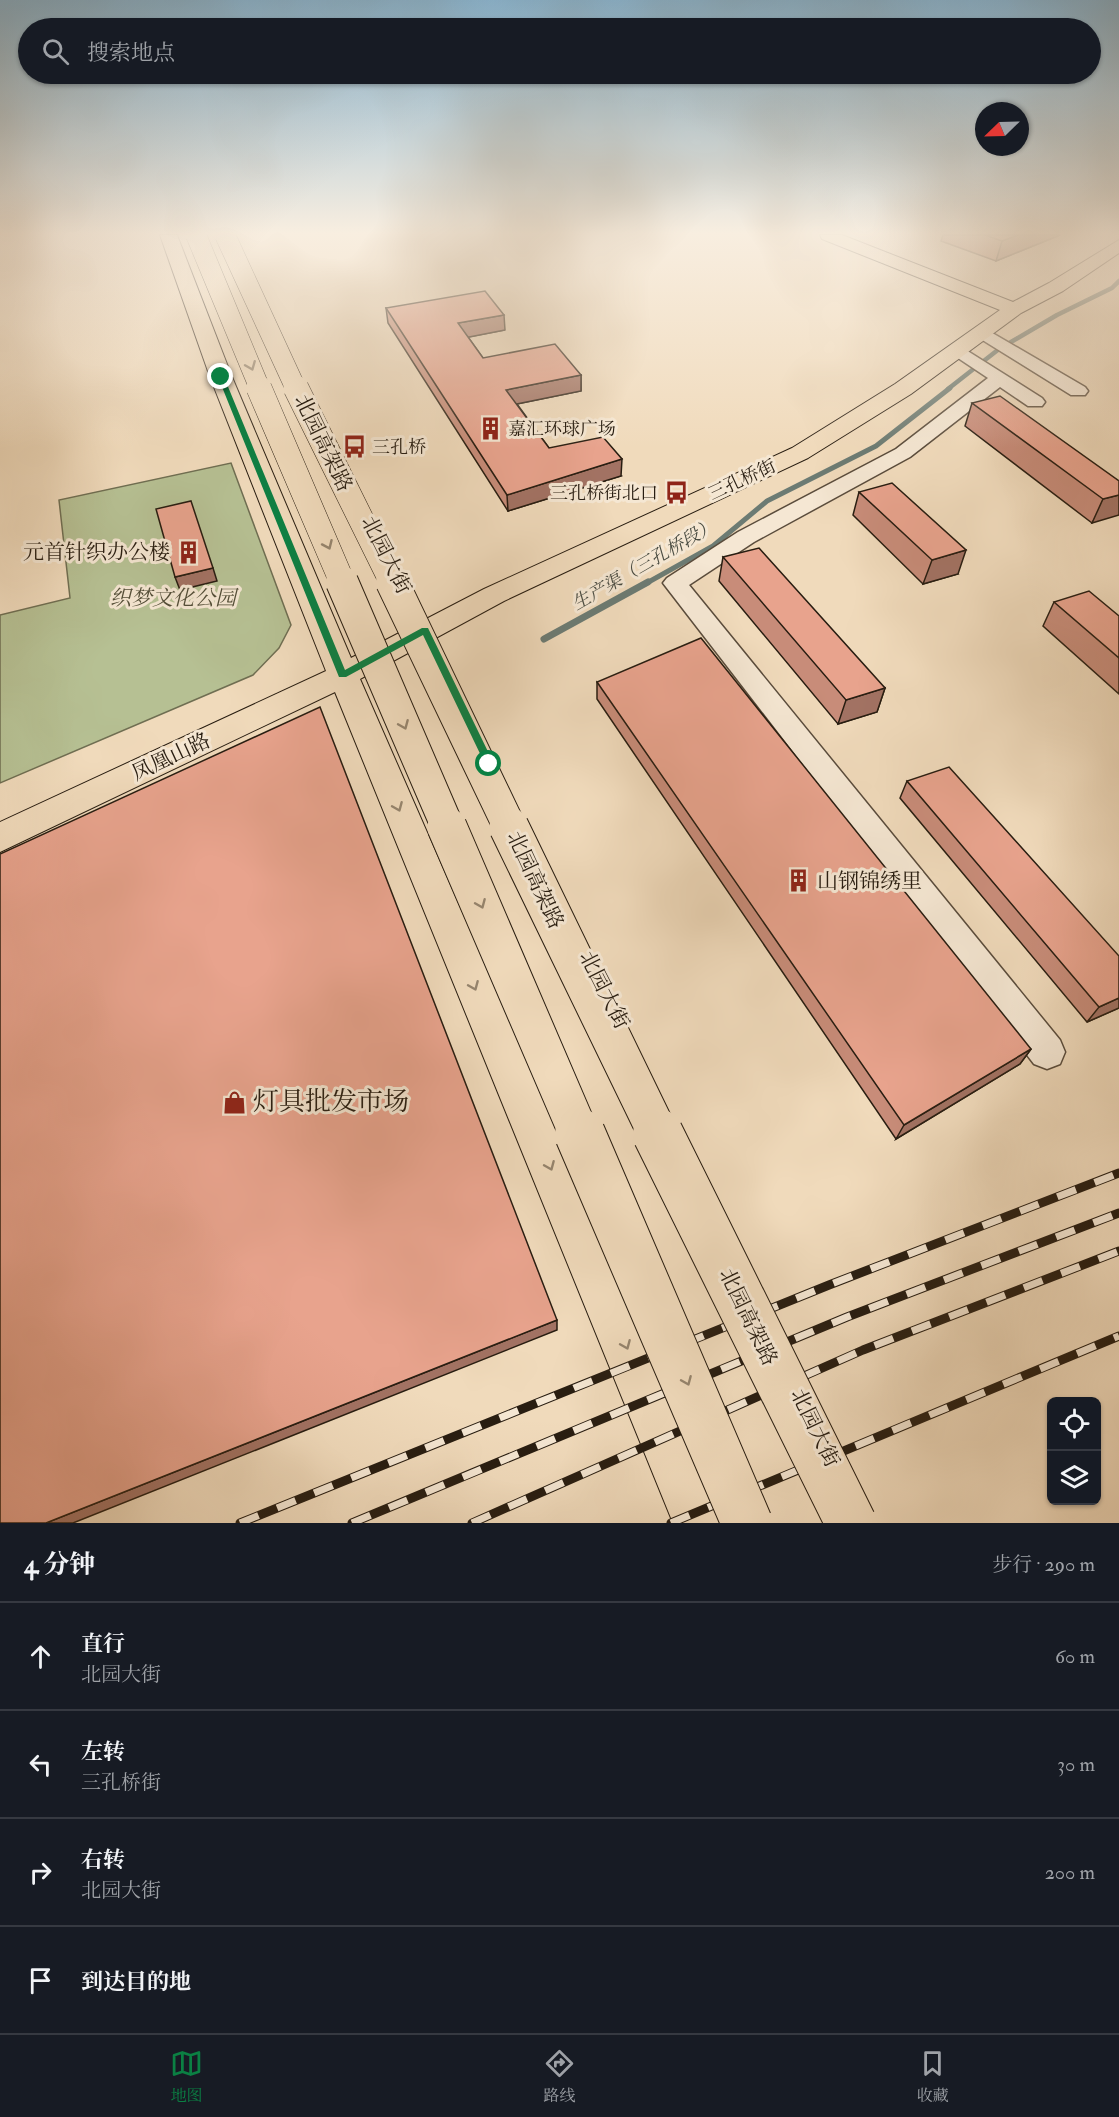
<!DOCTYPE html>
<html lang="zh">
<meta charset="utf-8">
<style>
:root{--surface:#171b24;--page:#242831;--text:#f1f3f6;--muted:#9ea1a6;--line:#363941;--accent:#0b8043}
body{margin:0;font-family:"IM FELL Double Pica","Noto Serif SC",serif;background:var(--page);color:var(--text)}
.controls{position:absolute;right:18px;bottom:18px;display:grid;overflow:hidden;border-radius:9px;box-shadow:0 2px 4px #0004}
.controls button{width:54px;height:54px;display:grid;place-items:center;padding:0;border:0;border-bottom:2px solid var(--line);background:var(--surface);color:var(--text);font:30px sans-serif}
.compass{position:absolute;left:975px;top:102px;width:54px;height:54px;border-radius:50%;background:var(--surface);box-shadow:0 2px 4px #0004;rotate:247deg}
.stop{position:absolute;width:18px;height:18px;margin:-14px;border:4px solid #0b8043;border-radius:50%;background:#fff}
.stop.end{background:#0b8043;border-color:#fff;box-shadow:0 2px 6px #0008}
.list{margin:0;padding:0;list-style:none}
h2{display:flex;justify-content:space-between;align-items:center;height:78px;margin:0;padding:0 24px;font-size:26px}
h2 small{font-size:20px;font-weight:400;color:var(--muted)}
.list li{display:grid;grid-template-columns:39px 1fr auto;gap:18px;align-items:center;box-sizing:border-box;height:108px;padding:0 24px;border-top:2px solid var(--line)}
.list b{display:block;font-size:22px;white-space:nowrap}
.list p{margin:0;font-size:20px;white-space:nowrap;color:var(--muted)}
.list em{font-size:20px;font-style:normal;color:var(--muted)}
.icon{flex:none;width:33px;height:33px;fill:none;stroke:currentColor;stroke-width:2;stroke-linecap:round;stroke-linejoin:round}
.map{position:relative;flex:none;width:1119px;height:1523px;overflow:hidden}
.search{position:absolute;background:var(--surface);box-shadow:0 2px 4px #0004;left:18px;right:18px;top:18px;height:66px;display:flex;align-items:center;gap:15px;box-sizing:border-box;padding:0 21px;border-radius:33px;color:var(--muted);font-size:22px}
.sheet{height:510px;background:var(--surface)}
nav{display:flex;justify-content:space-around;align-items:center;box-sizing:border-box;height:84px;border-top:2px solid var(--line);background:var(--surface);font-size:16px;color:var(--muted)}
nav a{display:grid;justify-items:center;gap:3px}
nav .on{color:var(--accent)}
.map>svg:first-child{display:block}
.green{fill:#b6c093;stroke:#6f6e52;stroke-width:1.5}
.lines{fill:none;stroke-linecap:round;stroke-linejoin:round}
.stream-far2{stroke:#6c7b73;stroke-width:4.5}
.stream-far1{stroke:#6c7b73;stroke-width:5}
.stream{stroke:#6c7b73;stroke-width:7}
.minor-casing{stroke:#5a4c3c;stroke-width:3}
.major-casing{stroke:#281d11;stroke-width:2}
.minor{fill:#f5e7d3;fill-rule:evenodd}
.major{fill:#f0dabb;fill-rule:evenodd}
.rail-casing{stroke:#281d11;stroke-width:9}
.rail{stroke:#f5e7d3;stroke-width:7;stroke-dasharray:20;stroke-linecap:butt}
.highway-bridge-far4-casing{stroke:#281d11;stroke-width:21;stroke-linecap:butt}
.highway-bridge-far3-casing{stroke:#281d11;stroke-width:26;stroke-linecap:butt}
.highway-bridge-far2-casing{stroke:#281d11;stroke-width:34;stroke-linecap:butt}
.highway-bridge-far1-casing{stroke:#281d11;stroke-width:41;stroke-linecap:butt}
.highway-bridge-casing{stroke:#281d11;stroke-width:52;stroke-linecap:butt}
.highway-bridge-far4{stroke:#f0dabb;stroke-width:20}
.highway-bridge-far3{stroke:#f0dabb;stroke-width:25}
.highway-bridge-far2{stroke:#f0dabb;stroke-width:32}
.highway-bridge-far1{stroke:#f0dabb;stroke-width:39}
.highway-bridge{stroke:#f0dabb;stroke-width:50}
.wall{fill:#c88c79;stroke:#281d11;stroke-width:1.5}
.shaded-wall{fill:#a27263;stroke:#281d11;stroke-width:1.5}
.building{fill:#e8a38d;stroke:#281d11;stroke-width:1.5}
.oneway{stroke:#96856e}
.route{fill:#0b8043}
.labels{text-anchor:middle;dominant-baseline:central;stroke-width:6;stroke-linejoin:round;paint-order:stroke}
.far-poi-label{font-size:18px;fill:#281d11;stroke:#f5e7d3;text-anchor:start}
.far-street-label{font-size:18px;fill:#281d11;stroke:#f5e7d3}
.far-water-label{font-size:18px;font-style:italic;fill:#4a4c42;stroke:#f5e7d3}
.street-label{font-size:21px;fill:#281d11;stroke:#f5e7d3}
.poi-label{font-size:21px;fill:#281d11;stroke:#f5e7d3;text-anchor:end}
.park-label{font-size:21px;font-style:italic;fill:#534e38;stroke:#f5e7d3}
.near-poi-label{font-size:26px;fill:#281d11;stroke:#f5e7d3;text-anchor:start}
</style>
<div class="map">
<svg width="1119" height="1523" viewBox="0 0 1119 1523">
<rect width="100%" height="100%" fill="#f0dabb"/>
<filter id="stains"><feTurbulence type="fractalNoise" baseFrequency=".00333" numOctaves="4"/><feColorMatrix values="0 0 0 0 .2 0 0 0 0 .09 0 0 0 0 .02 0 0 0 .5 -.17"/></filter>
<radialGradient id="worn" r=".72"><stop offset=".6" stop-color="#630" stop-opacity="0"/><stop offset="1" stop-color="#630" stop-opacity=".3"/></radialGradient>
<path class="green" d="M231,463L291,625L279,648L253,675L0,783V615L70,598L59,500Z"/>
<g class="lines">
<path class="stream-far2" d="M948,389L999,349L1057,315L1112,288L1119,281"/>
<path class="stream-far1" d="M645,584L713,546L767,501L876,446L950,388"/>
<path class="stream" d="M544,639L648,582"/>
<defs>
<path id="minor" d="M982,327L1085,387L1088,391L1085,395H1071L976,336L973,332Z
M958,345L1042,398L1045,402L1042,406H1028L1000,387L910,457L754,542L689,585L1060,1040L1065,1052L1060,1064L1047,1069L1034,1064L663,583L667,578L738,532L896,449L988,378L952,354L949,350Z"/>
<path id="major" d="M160,235H177L232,377L351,658L484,589L792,448L895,384L1000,310L822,239L820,235H842L1013,302L1049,283L1119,240V253L1063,291L1021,313L911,394L808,458L504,601L360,679L729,1523H673L335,692L0,852V822L326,671L210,377Z"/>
</defs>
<use href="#minor" class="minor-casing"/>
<use href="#major" class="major-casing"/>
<use href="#minor" class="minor"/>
<use href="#major" class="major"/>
<defs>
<path id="rail" d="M240,1523L829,1285L1119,1173
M352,1523L847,1317L1119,1213
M472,1523L863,1350L1119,1251
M671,1523L1119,1336"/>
</defs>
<use href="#rail" class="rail-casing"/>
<use href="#rail" class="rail"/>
<defs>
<path id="highway-bridge-far4" d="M196,235L260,389
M225,235L296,389"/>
<path id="highway-bridge-far3" d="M259,388L343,584
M296,388L393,584"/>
<path id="highway-bridge-far2" d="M342,582L448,828
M392,582L510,828"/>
<path id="highway-bridge-far1" d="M447,827L580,1136
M509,827L659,1136"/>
<path id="highway-bridge" d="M580,1134L747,1523
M658,1134L851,1523"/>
</defs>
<use href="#highway-bridge-far4" class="highway-bridge-far4-casing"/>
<use href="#highway-bridge-far3" class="highway-bridge-far3-casing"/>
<use href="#highway-bridge-far2" class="highway-bridge-far2-casing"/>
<use href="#highway-bridge-far1" class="highway-bridge-far1-casing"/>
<use href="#highway-bridge" class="highway-bridge-casing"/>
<use href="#highway-bridge-far4" class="highway-bridge-far4"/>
<use href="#highway-bridge-far3" class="highway-bridge-far3"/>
<use href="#highway-bridge-far2" class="highway-bridge-far2"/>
<use href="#highway-bridge-far1" class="highway-bridge-far1"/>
<use href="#highway-bridge" class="highway-bridge"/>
</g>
<path class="wall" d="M943,235H1060L996,261L941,241Z
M386,308L505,330L468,337L483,358L581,375V391L517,404L549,448L621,476L508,511L388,323Z
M972,403L1119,481L1092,523L965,426Z
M859,492L958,574L923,584L853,515Z
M723,557L885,688L877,712L838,724L719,581Z
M1054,602L1119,616V694L1043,626Z
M597,682L1031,1049L1020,1064L896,1139L597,699Z
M907,781L1119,1008L1087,1022L900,798Z"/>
<path class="shaded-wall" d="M1018,235H1060L996,261L1002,241Z
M504,315L505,330L459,339L458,323Z
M581,375V391L507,406L506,390Z
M622,459L621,476L508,511L507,495Z
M1119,495V515L1092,523L1103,499Z
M966,550L958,574L923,584L932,560Z
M213,568L217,581L180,590L175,577Z
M885,688L877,712L838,724L846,700Z
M1119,998V1008L1087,1022L1099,1007Z
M1031,1049L1020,1064L896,1139L904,1125Z
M557,1320V1330L73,1523H46Z"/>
<path class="building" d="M985,235H1018L1002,241Z
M485,291L504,315L458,323L483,358L555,344L581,375L506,390L549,448L603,437L622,459L507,495L386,308Z
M1000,396L1119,481V495L1103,499L972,403Z
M892,483L966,550L932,560L859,492Z
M191,501L213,568L175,577L156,509Z
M759,548L885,688L846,700L723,557Z
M1089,591L1119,616V658L1054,602Z
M701,638L1031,1049L904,1125L597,682Z
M320,707L557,1320L46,1523H0V854Z
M949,767L1119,956V998L1099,1007L907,781Z"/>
<defs><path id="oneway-chevron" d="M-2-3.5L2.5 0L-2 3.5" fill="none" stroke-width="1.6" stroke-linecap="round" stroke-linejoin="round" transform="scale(1.5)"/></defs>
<g class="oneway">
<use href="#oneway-chevron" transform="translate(251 366) rotate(68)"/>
<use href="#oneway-chevron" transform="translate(328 545) rotate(66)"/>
<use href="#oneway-chevron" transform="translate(404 725) rotate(67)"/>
<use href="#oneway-chevron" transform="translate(398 807) rotate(67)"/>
<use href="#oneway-chevron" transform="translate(481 904) rotate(67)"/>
<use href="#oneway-chevron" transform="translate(474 986) rotate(67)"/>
<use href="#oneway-chevron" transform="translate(550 1166) rotate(67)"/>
<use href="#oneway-chevron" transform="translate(626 1345) rotate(67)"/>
<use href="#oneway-chevron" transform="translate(687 1381) rotate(67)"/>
</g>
<linearGradient id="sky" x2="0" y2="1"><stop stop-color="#89b6d3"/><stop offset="0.52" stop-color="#f8eee0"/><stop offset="1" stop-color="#f8eee0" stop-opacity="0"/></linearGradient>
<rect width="1119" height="448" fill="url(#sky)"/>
<path class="route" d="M221,375L224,377L345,670L422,628H428L494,764L493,766L485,764L423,635L346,677H339L218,377Z"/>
<defs>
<symbol id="building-bare" viewBox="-9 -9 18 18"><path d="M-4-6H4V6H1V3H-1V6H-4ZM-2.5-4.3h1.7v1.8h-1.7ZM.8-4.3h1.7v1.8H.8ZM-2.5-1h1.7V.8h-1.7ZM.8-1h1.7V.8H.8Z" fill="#8f2418" stroke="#f5e7d3" stroke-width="2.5" paint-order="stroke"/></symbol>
<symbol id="bus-bare" viewBox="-9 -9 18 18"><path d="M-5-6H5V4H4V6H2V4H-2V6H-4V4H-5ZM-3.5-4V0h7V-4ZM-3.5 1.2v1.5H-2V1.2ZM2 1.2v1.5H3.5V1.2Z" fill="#8f2418" stroke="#f5e7d3" stroke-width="2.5" paint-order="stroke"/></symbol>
<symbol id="shop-bare" viewBox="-9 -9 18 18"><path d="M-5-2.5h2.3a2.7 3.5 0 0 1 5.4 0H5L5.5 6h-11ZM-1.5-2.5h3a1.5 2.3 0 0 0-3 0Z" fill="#8f2418" stroke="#f5e7d3" stroke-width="2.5" paint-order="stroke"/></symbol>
</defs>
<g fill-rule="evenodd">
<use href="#building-bare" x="474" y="412" width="33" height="33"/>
<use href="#bus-bare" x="338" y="430" width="33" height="33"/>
<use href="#bus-bare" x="660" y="476" width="33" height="33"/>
<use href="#building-bare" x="172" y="536" width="33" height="33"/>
<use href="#building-bare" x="782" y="864" width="33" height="33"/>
<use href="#shop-bare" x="218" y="1086" width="33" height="33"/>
</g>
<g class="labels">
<g class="far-poi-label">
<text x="508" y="429">嘉汇环球广场</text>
<text x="372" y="447">三孔桥</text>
<text x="658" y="493" text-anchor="end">三孔桥街北口</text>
</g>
<g class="far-street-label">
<text transform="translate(742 480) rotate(-25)">三孔桥街</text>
</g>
<g class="far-water-label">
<text transform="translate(644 565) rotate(-30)">生产渠（三孔桥段）</text>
</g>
<g class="street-label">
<text transform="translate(323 443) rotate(64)">北园高架路</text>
<text transform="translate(386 555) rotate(63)">北园大街</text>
<text transform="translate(171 757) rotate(-25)">凤凰山路</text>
<text transform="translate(535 880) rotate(65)">北园高架路</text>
<text transform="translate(604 990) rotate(63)">北园大街</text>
<text transform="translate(748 1317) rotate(64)">北园高架路</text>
<text transform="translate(815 1428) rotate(64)">北园大街</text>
</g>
<g class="poi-label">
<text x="170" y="552">元首针织办公楼</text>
<text x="817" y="881" text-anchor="start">山钢锦绣里</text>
</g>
<g class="park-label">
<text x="173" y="598">织梦文化公园</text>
</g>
<g class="near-poi-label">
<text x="253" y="1102">灯具批发市场</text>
</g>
</g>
<rect width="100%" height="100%" filter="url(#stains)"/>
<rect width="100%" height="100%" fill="url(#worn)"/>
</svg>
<div class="controls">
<button><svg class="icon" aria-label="locate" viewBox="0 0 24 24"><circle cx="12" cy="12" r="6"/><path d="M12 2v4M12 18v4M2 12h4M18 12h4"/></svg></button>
<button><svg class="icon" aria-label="layers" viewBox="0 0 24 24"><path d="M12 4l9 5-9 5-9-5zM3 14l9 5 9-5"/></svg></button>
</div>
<svg class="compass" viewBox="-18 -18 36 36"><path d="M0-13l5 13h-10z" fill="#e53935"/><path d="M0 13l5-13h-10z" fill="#9ea1a6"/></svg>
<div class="stop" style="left:489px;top:764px"></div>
<div class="stop end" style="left:221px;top:377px"></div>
<div class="search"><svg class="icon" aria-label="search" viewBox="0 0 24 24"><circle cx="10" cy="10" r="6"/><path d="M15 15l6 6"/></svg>搜索地点</div>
</div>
<section class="sheet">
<h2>4 分钟<small>步行 · 290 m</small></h2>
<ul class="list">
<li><svg class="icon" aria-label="ahead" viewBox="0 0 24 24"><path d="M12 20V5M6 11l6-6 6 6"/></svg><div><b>直行</b><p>北园大街</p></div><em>60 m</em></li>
<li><svg class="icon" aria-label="left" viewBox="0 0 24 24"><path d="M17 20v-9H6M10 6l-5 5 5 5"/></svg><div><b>左转</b><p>三孔桥街</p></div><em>30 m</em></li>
<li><svg class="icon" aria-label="right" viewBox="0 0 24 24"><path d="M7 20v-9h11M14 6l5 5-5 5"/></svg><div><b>右转</b><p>北园大街</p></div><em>200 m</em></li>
<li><svg class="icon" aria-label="arrive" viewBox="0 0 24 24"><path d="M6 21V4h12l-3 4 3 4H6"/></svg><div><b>到达目的地</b></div></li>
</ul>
</section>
<nav>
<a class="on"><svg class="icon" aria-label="map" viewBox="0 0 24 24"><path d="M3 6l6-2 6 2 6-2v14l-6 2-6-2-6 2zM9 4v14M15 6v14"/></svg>地图</a>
<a><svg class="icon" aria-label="directions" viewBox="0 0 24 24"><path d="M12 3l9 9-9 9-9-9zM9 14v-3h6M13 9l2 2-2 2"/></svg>路线</a>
<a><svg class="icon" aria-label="saved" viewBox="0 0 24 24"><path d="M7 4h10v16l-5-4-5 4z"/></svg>收藏</a>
</nav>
